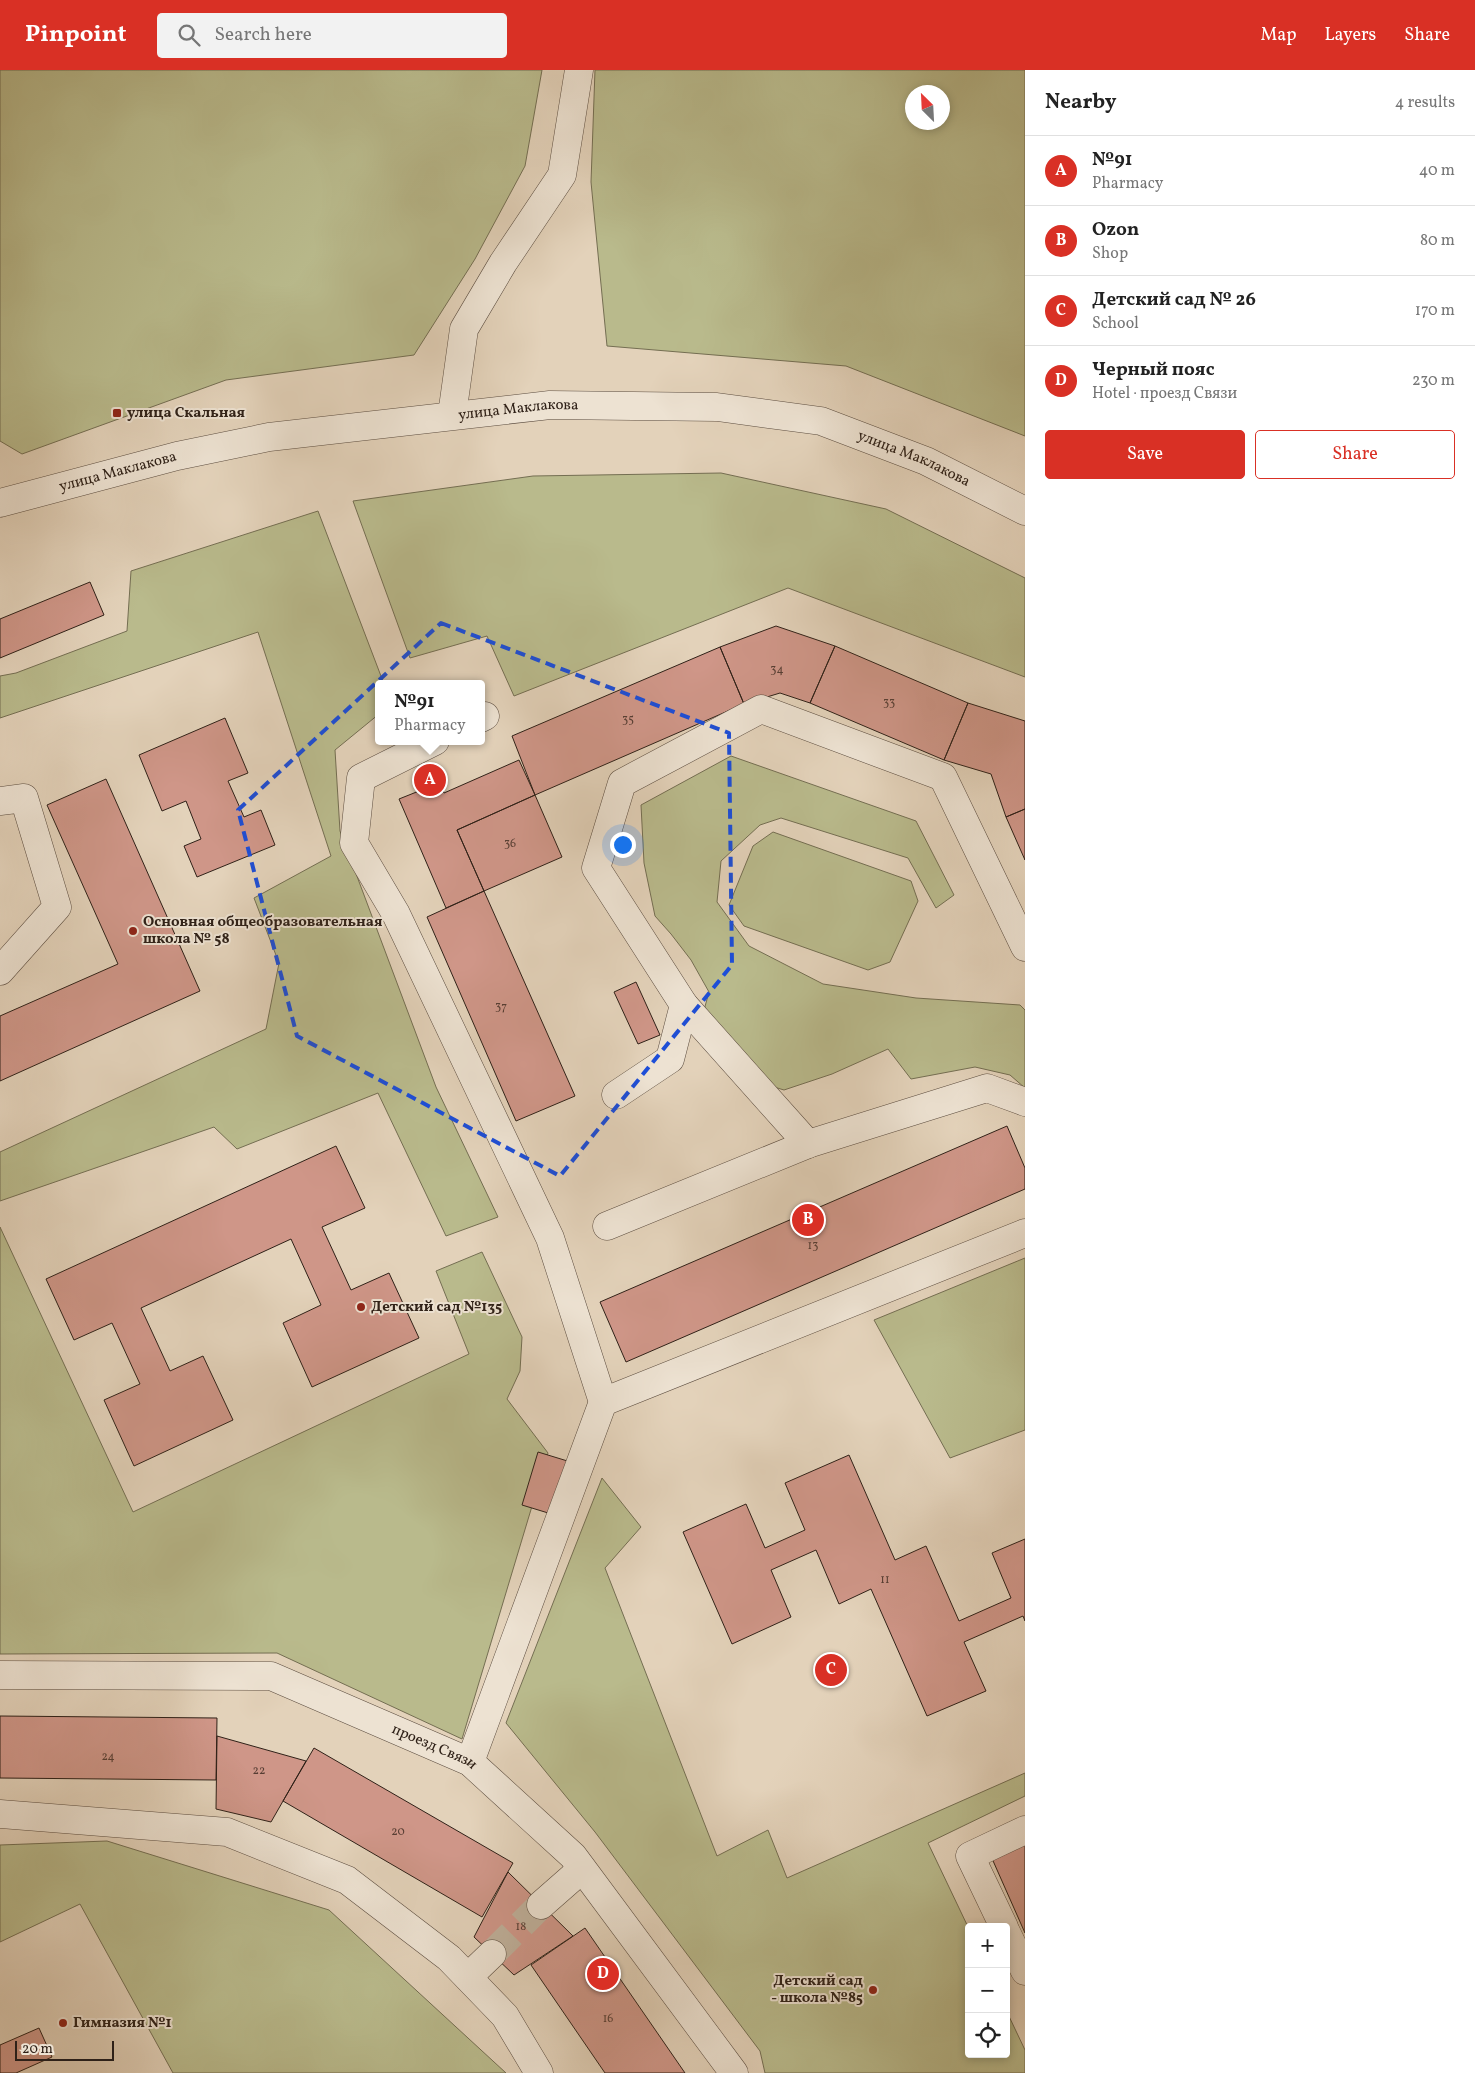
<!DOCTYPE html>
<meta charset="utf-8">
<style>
:root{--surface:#fff;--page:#f2f2f2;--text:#222;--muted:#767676;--line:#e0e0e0;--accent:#d93025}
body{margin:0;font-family:Vollkorn,serif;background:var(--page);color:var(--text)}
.controls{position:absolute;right:15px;bottom:15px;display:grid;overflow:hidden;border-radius:5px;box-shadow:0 2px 8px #0003}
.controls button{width:45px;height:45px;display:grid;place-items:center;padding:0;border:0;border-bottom:1px solid var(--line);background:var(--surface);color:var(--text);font:25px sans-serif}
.compass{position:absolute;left:905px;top:15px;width:45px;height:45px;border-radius:50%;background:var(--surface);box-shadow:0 2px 8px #0003;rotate:336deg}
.scale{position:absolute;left:15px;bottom:12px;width:99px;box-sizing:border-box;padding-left:5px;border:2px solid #2f2118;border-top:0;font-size:14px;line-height:18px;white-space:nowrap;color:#2f2118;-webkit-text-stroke:4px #ede2d2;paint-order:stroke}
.you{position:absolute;left:622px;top:774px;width:18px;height:18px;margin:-12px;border:4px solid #fff;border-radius:50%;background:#1a73e8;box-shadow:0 0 0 8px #1a73e833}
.badge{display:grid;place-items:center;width:32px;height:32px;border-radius:50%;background:var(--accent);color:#fff;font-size:16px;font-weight:700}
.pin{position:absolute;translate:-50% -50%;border:2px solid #fff;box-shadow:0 1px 5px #0006}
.popup{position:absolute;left:375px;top:610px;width:110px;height:65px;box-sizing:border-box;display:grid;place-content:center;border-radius:5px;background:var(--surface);filter:drop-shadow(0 1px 4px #0005);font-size:16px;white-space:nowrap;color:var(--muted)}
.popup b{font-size:19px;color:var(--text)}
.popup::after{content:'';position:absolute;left:50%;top:100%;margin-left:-10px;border:10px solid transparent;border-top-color:var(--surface)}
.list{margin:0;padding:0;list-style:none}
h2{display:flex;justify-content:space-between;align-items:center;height:65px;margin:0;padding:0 20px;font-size:21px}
h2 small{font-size:16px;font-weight:400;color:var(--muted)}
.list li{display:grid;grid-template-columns:32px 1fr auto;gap:15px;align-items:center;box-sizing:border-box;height:70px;padding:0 20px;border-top:1px solid var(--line)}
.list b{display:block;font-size:19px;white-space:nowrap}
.list p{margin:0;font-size:16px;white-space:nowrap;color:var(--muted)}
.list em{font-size:16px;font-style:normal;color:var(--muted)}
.actions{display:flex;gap:10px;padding:15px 20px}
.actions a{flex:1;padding:11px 0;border:1px solid var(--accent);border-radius:5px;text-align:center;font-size:18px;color:var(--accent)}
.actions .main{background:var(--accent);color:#fff}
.icon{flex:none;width:28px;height:28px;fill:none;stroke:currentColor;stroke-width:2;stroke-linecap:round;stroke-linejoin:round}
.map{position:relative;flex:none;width:1025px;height:2003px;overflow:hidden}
header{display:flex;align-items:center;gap:30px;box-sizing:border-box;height:70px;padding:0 25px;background:var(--accent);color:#fff}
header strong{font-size:24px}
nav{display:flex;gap:28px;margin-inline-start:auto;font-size:18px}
.search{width:350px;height:45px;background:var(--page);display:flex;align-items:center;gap:12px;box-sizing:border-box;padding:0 18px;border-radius:5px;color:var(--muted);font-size:19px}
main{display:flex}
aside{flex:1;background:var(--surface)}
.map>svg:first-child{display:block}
.green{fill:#b9ba8c;stroke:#746e52;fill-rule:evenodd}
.building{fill:#cf9688;stroke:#2f2118}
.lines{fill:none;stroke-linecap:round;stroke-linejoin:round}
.minor-tunnel{stroke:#bfaf9a;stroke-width:28;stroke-dasharray:28 14;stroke-linecap:butt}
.minor-casing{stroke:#5c4d40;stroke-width:29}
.minor{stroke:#ede2d2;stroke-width:28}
.marked{fill:none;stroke:#1d4ed8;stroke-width:4;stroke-dasharray:10 6;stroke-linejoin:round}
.poi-dot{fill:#8f2418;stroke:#ede2d2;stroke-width:2}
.labels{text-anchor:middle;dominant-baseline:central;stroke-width:4;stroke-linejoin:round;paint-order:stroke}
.number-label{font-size:12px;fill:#573e34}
.street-label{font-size:15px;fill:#2f2118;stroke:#ede2d2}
.poi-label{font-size:15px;font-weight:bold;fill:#2f2118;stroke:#ede2d2;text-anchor:start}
</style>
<header>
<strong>Pinpoint</strong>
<div class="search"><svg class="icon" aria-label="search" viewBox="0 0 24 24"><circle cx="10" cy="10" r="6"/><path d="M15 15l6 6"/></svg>Search here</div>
<nav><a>Map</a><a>Layers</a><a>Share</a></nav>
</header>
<main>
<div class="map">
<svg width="1025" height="2003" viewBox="0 0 1025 2003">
<rect width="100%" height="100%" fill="#e3d2ba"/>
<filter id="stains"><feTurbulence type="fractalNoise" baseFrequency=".004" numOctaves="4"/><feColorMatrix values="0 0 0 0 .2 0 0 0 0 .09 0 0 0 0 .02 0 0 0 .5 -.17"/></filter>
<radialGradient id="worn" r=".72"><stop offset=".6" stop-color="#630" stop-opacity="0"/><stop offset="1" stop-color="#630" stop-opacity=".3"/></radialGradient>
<path class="green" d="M0,0H542L525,96L475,189L414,285L226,310L22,384L0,371Z
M595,0H1025V366L846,296L607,276L591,112ZM912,22H942V52H912Z
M721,403L886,439L1025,508V607L788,518L514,626L487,566L410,588L353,431L533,406Z
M318,441L384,614H379V644L335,680L340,761L436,1017L498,1147L446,1166L378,1023L237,1079L214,1057L0,1131V1082L266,959L279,893L254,828L331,786L258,562L0,648V606L16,603L127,561L131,501Z
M731,686L916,751L954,825L936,838L908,788L781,748L760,755L721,791L717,832L749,876L823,914L916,928L1020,935L1025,940V1018L1010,1005L975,997L911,1009L888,979L832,1004L784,1020L738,1006L696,969L709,922L691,890L671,864L655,846L644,793L641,735Z
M773,762L911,811L918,831L890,892L868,900L744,856L729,835L753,776Z
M0,1157L133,1442L469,1284L436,1201L482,1182L522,1267L520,1301L507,1329L548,1383L462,1669L277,1583L0,1584Z
M1025,1188V1360L950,1388L874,1250Z
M602,1408L641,1457L605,1498L717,1786L768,1760L787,1808L1025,1703V1726L928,1773L969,1859V1984H1006V1940L1025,1980V2003H765L760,1981L595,1762L506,1653Z
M107,1771L329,1840L506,2003H173L80,1834L0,1872V1775Z"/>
<path class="building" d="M90,512L104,545L0,588V549Z
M776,556L835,576L810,633L780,623L744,634L720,577Z
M835,576L968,633L944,690L810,633Z
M720,577L744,634L535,725L512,666Z
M968,633L1025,651V739L1006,747L991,704L944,690Z
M225,648L248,703L228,711L244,747L261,740L275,775L197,807L184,776L201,769L186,731L162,741L139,685Z
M519,690L535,725L457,760L484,821L446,838L399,729L424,719L418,705L434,699L444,723Z
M106,709L200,921L0,1011V946L118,894L47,735Z
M535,725L562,787L484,821L457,760Z
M1025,739V790L1006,747Z
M484,821L575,1026L516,1051L427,847Z
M636,912L660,965L638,974L614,922Z
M1007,1056L1025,1098V1119L626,1292L600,1232Z
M336,1076L365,1138L322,1157L351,1220L389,1203L419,1268L312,1317L283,1253L321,1235L291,1169L141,1238L170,1301L203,1286L233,1350L134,1396L104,1330L140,1314L112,1253L74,1270L46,1209Z
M538,1382L574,1393L558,1446L522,1435Z
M849,1385L895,1490L926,1476L959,1551L1011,1528L992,1483L1025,1469V1551L1023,1546L964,1572L986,1621L927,1646L871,1519L839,1534L816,1480L771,1500L791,1547L732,1574L683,1462L746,1434L765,1478L805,1460L785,1413Z
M0,1646L217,1648L216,1710L0,1708Z
M217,1666L306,1691L271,1752L216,1739Z
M314,1678L513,1793L482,1847L283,1731Z
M1025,1768V1863L990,1784Z
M508,1802L573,1866L514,1905L474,1867Z
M585,1858L685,2003H605L531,1895Z
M39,1958L52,1987L16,2003H0V1975Z"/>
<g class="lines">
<path class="minor-tunnel" d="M492,1884L541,1835"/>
<defs>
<g id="minor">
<path d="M452,345L464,259L503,193L562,105L579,0"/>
<path id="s1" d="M0,433L177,386L269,367L550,335L717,337L821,351L926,391L1025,441"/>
<path d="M481,648L485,646"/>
<path d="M435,671L361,708L354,773L396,844L550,1168L603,1332L1025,1163"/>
<path d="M0,731L24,728L57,837L0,901"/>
<path d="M684,935L808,1074"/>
<path d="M616,1025L670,989L684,935L596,798L622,713L761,639L943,707L1025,877"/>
<path d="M607,1156L808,1074L987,1018L1025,1032"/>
<path id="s2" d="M0,1605L271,1606L470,1692L573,1786L734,2003"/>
<path d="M470,1692L603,1332"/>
<path d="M0,1744L227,1762L347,1810L449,1888L505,1946L539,2003"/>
<path d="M541,1835L582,1799"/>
<path d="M1004,1857L970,1786L1025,1760"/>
<path d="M1006,1862L1025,1901"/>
<path d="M468,1907L492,1884"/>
</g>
</defs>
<use href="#minor" class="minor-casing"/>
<use href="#minor" class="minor"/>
</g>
<path class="marked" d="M441,553L729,663L732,895L560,1106L297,966L238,740Z"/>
<g class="poi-dot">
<rect x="112" y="338" width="10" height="10" rx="2.5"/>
<circle cx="133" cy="861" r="5"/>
<circle cx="361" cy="1237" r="5"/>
<circle cx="873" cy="1920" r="5"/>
<circle cx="63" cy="1953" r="5"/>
</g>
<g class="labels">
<g class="number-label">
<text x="777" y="600">34</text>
<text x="889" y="633">33</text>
<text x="628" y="650">35</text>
<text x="510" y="774">36</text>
<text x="501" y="937">37</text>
<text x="813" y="1176">13</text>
<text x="885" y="1510">11</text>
<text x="108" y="1687">24</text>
<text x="259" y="1701">22</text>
<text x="398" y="1762">20</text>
<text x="521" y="1857">18</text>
<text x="608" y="1949">16</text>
</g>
<g class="street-label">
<text stroke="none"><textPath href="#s1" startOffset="528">улица Маклакова</textPath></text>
<text stroke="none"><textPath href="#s1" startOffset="932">улица Маклакова</textPath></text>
<text stroke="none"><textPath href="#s1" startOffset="122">улица Маклакова</textPath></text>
<text stroke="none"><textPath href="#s2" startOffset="449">проезд Связи</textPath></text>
</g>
<g class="poi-label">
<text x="127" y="343">улица Скальная</text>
<text x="143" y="852">Основная общеобразовательная<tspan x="143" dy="17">школа № 58</tspan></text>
<text x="371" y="1237">Детский сад №135</text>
<text x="863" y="1911" text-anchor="end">Детский сад<tspan x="863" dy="17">- школа №85</tspan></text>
<text x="73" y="1953">Гимназия №1</text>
</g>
</g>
<rect width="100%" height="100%" filter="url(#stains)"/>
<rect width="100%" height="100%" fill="url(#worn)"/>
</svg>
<div class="controls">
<button>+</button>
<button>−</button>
<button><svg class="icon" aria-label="locate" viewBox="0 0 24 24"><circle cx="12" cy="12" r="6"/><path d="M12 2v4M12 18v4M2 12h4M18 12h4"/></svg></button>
</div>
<svg class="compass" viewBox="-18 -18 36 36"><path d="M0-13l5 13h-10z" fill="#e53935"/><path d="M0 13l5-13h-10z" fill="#767676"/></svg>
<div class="scale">20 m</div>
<div class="you"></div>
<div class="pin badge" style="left:430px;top:710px">A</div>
<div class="popup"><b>№91</b>Pharmacy</div>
<div class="pin badge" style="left:808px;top:1150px">B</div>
<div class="pin badge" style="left:831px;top:1600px">C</div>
<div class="pin badge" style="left:603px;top:1904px">D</div>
</div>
<aside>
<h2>Nearby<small>4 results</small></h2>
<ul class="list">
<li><span class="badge">A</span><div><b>№91</b><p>Pharmacy</p></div><em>40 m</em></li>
<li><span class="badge">B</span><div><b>Ozon</b><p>Shop</p></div><em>80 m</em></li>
<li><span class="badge">C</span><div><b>Детский сад № 26</b><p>School</p></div><em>170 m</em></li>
<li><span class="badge">D</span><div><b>Черный пояс</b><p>Hotel · проезд Связи</p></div><em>230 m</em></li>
</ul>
<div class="actions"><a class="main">Save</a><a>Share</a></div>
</aside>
</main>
